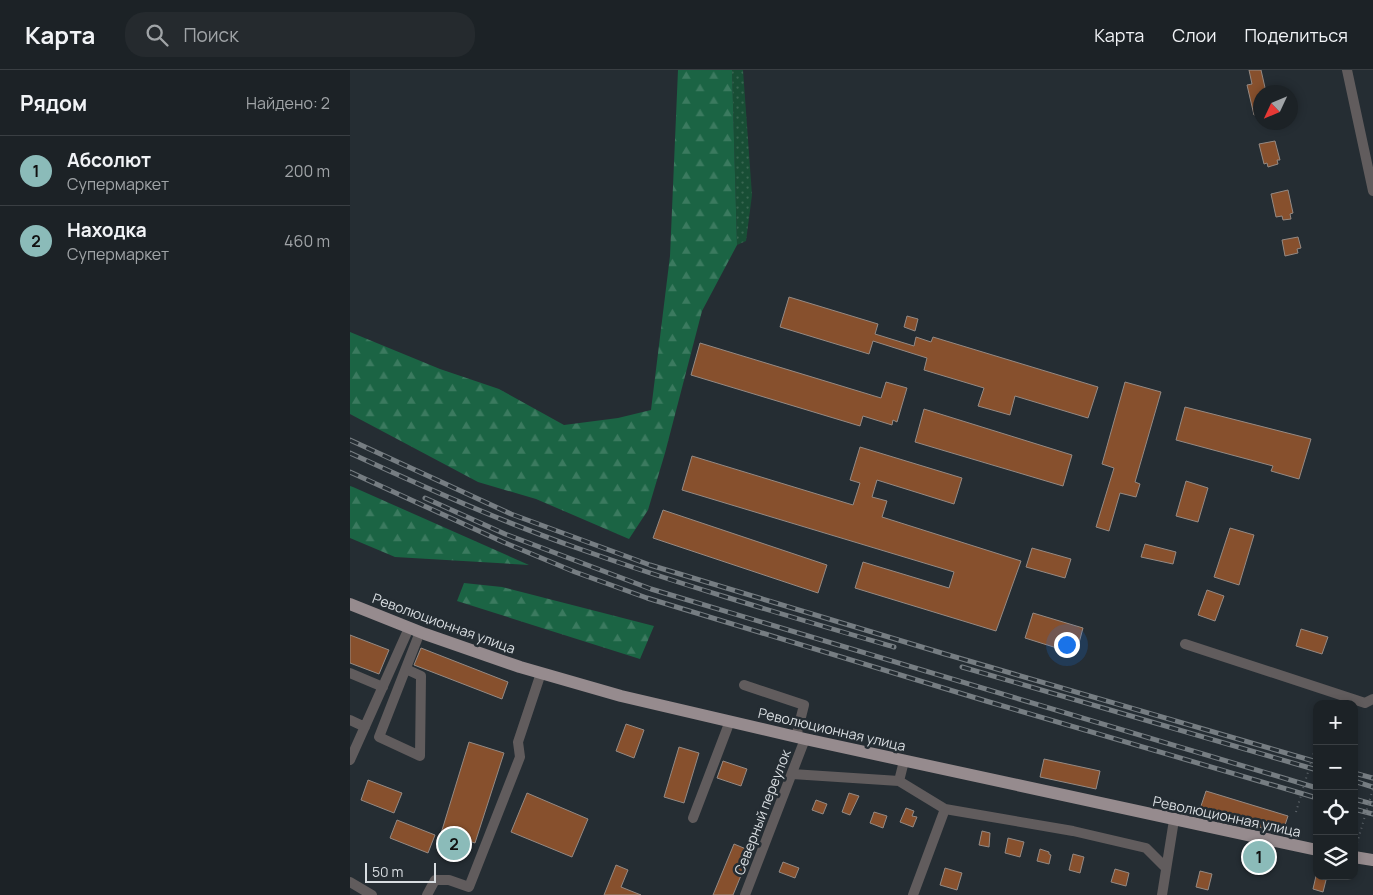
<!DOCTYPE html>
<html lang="ru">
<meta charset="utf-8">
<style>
:root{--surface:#1c2226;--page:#252a2e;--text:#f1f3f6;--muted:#a0a4a7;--line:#3a3f43;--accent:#8bbbb9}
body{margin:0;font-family:Manrope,sans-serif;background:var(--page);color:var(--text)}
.controls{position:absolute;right:15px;bottom:15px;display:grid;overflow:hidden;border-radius:10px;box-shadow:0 2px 8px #0003}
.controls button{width:45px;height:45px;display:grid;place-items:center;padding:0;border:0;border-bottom:1px solid var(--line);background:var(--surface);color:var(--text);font:25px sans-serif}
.compass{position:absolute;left:903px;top:15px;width:45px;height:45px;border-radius:50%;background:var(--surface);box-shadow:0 2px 8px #0003;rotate:226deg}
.scale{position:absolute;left:15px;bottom:12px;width:71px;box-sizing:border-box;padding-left:5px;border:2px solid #d8dde1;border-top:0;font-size:14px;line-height:18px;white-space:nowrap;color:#d8dde1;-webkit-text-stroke:4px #252d33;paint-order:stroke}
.you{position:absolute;left:716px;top:574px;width:18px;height:18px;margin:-12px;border:4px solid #fff;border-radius:50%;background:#1a73e8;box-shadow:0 0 0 8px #1a73e833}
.badge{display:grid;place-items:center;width:32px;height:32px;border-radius:50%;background:var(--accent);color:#111;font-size:16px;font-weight:700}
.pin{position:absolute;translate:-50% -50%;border:2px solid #fff;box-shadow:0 1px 5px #0006}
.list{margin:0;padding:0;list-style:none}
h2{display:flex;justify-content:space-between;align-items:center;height:65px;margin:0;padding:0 20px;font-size:21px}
h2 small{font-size:16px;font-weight:400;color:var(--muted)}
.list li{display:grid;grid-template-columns:32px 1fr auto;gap:15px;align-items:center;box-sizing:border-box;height:70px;padding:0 20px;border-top:1px solid var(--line)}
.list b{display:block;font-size:19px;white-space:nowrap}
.list p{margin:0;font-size:16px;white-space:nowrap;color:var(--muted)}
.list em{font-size:16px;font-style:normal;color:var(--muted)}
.icon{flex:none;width:28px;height:28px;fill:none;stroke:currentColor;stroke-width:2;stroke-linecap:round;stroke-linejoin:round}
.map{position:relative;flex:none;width:1023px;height:825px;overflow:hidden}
header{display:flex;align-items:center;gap:30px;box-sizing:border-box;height:70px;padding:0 25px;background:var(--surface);border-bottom:1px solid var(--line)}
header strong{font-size:24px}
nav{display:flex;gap:28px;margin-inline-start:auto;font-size:18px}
.search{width:350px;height:45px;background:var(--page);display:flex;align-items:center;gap:12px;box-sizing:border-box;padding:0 18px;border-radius:20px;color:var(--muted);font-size:19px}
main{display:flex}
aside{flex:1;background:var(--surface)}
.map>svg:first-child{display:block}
.grass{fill:url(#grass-dots)}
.forest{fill:url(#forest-firs)}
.building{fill:#87502d;stroke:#958a84}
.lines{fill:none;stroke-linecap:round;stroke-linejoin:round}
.path{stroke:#5c6369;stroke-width:2;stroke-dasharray:1 4;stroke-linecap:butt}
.minor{stroke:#615c5d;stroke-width:10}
.major{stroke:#968b8e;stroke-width:12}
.rail-casing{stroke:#767d82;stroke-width:5}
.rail{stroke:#252d33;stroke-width:3;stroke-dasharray:9;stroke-linecap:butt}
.path-bridge{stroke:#5c6369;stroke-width:2;stroke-dasharray:1 4;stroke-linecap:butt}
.labels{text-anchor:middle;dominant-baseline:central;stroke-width:5;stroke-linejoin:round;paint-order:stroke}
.street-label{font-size:14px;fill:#d8dde1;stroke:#252d33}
</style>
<header>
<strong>Карта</strong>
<div class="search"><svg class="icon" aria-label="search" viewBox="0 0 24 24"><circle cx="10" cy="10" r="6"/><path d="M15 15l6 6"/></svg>Поиск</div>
<nav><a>Карта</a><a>Слои</a><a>Поделиться</a></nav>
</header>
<main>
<aside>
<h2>Рядом<small>Найдено: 2</small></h2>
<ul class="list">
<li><span class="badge">1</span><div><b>Абсолют</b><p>Супермаркет</p></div><em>200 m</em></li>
<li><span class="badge">2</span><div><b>Находка</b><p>Супермаркет</p></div><em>460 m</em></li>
</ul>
</aside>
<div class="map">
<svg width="1023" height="825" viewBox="0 0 1023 825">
<defs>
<pattern id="grass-dots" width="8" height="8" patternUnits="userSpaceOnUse" patternTransform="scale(1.25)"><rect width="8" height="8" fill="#184e35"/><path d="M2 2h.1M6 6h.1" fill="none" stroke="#396752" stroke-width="1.8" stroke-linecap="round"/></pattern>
<pattern id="forest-firs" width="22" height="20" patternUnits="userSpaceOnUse" patternTransform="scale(1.25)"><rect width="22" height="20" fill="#1b6444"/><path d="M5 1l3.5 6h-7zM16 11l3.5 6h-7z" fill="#3b7a5f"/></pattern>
</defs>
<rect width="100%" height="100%" fill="#252d33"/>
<path class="grass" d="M382,0H393L402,125L396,171L387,175Z"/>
<path class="forest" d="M328,0H382L387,175L352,241L315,383L298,440L279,469L186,429L128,412L0,344V262L90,299L149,319L214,355L268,348L301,340L320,186Z
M0,416L3,417L179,495L45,487L0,468Z
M114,513L152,517L304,556L290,589L107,531Z"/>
<path class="building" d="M899,0H911L916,22H910V44L904,45L897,15L902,14Z
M925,71L930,90H927L928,94L918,97L917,93L914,94L909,74Z
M938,120L943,143L940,144L941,149L933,150L932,146L926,147L921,124Z
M948,167L951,178L947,179L948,183L935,186L932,170Z
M439,227L528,254L525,264L564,276L566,267L581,272L583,267L748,317L738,348L665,326L660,345L628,336L634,318L574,300L577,288L523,271L519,284L430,257Z
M557,246L568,249L565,261L554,257Z
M350,273L531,328L536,312L557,318L547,352L543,350L542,355L513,346L510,356L341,305Z
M775,312L811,322L785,412L790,414L786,427L770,423L759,461L746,457L764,398L752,394Z
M835,337L961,369L949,409L921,401L923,396L826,370Z
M574,339L722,385L713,416L565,372Z
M510,377L612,408L604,434L527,410L522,427L537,431L532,447L671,491L646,561L505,518L513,492L599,518L604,502L332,420L342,386L503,435L510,413L500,410Z
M836,411L858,418L848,452L826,446Z
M313,440L477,495L468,523L303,468Z
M880,458L904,465L889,515L864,507Z
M795,474L826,482L823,494L791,487Z
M682,478L721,489L715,508L676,497Z
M857,520L874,526L865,551L848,545Z
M683,543L733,558L726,584L675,568Z
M951,559L978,567L972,584L946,576Z
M0,565L39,580L29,604L0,593Z
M71,578L158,612L152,629L64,595Z
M276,654L294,660L284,688L266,681Z
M119,672L154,683L125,773L109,768L105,781L96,778L97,772L89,770Z
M329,677L349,683L334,733L314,727Z
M694,689L750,701L746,719L690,707Z
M373,691L397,699L391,716L367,708Z
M18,710L52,723L44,743L11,730Z
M856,721L938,746L932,764L850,739Z
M177,723L238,749L222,787L161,762Z
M499,723L509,726L500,745L492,742Z
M466,730L477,734L473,744L462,740Z
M556,738L564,741L562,746L567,747L563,757L550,752Z
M524,742L537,746L533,758L520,753Z
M47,750L85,765L78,783L40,768Z
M632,761L640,763L639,777L629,775Z
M658,768L674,772L670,787L655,783Z
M384,774L401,781L383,825H363Z
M690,779L699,782V784L701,785L699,794L687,791Z
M902,780L917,783L915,795L900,792Z
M723,784L734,787L730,803L719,800Z
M433,792L449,798L445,808L429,802Z
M266,795L278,800L271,817L291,825H254Z
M595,798L612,803L607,820L590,815Z
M765,799L779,803L776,816L761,812Z
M850,801L862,804L858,820L846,817Z
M966,806H977L973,822L963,819Z"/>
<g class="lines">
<path class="path" d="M946,742L967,672
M1004,773H1007"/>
<path class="minor" d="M997,0L1023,121
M835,574L1015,633L1023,629
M56,599L71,606L70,686L29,667L70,562
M0,603L33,617
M394,615L454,635L446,667
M0,650L15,657
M0,690L59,558
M442,704L549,711L595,739L723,761L796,778L816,798
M549,711L554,691
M343,748L380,651
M0,812L22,825
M77,825L85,810H99L119,817L170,687L168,672L191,603
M395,825L455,669
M563,825L595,739
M812,825L824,750"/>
<path class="major" d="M0,534L75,564L170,597L271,626L455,669L967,780
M1004,787L1023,790"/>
<defs>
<path id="rail" d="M0,370L161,444L300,495L595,584L967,692
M0,383C74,417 150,451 227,478C331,515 438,546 544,577
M0,402L153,472L225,502L297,528L636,631L967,728
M75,428L155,464L301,519L967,718
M612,597L967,700
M1004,703L1023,708
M1004,711L1023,717
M1004,729L1023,734
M1004,739L1023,744"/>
</defs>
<use href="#rail" class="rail-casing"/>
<use href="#rail" class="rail"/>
<path class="path-bridge" d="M1007,773L1023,719"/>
</g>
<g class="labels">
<g class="street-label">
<text transform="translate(94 553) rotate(20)">Революционная улица</text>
<text transform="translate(482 659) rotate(13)">Революционная улица</text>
<text transform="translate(412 742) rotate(-69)">Северный переулок</text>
<text transform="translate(877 746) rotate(12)">Революционная улица</text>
</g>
</g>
</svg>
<div class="controls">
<button>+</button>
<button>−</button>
<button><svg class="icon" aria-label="locate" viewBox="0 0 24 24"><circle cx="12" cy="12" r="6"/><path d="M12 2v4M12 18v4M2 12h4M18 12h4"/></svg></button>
<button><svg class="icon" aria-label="layers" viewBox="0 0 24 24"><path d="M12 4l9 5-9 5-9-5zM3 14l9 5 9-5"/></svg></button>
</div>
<svg class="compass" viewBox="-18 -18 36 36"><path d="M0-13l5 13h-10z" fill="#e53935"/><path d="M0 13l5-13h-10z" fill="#a0a4a7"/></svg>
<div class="scale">50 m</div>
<div class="you"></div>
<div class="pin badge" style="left:909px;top:787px">1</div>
<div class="pin badge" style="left:104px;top:774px">2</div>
</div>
</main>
